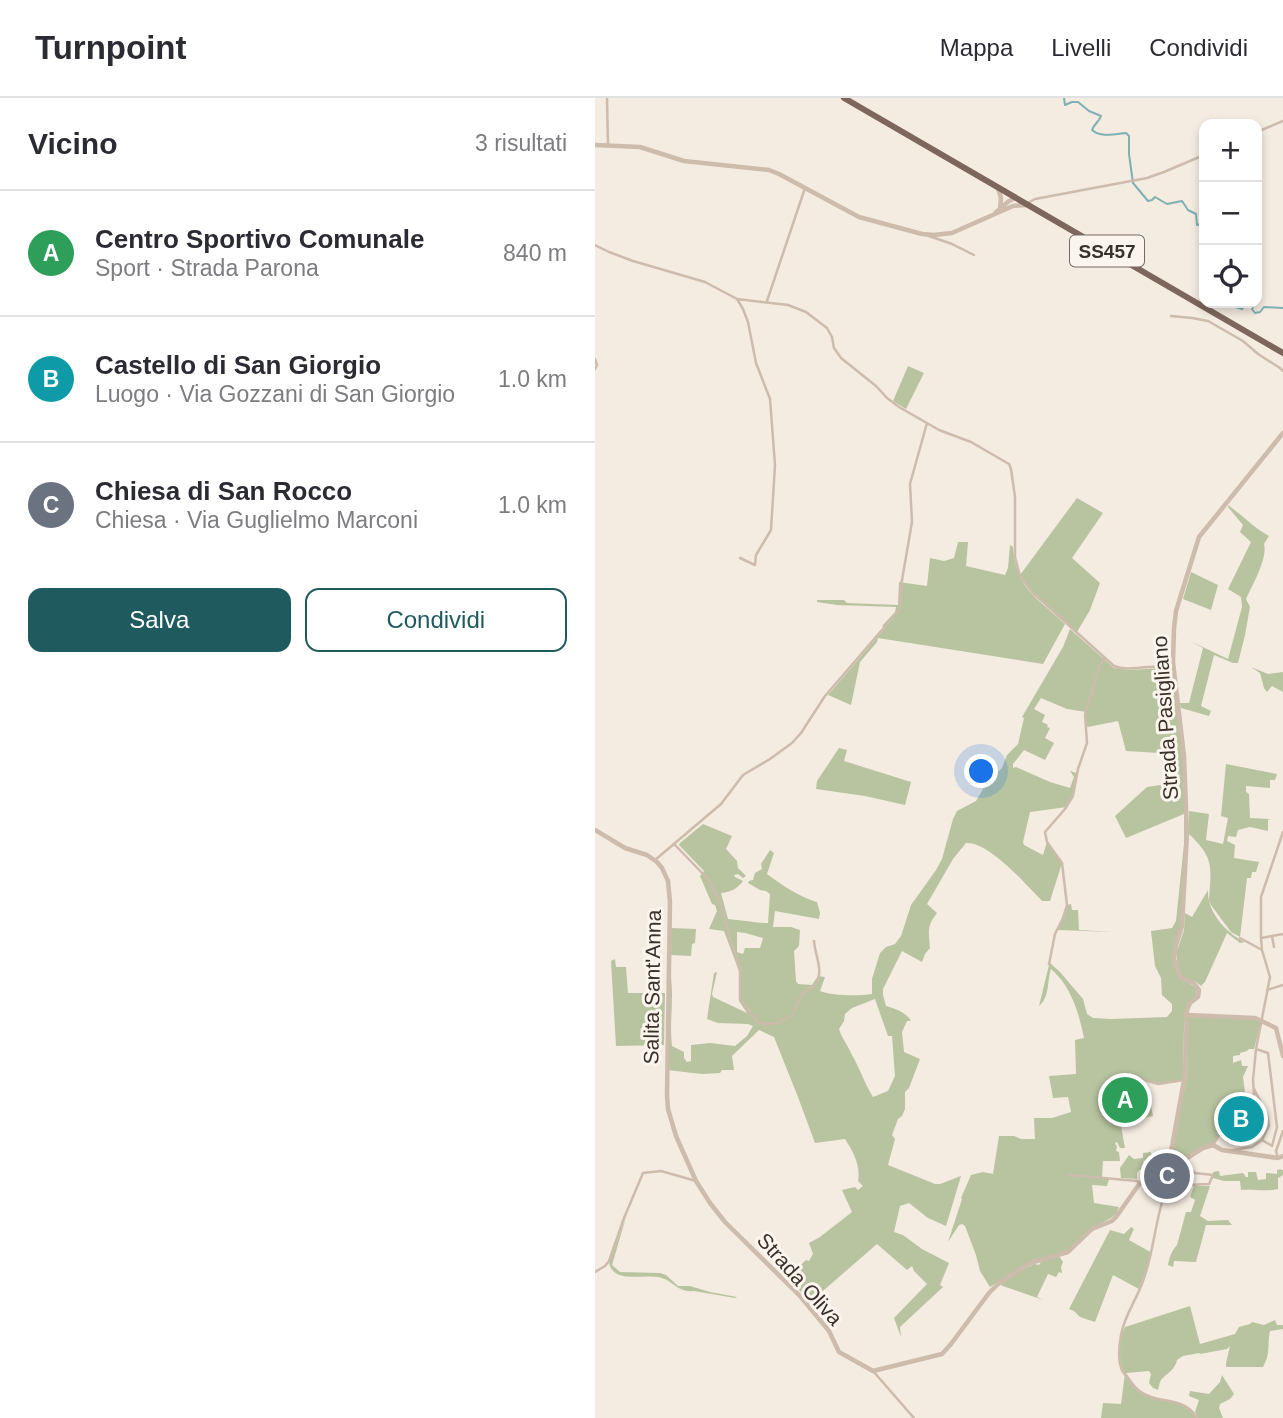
<!DOCTYPE html>
<html lang="it">
<meta charset="utf-8">
<style>
:root{--surface:#fff;--page:#f2f2f3;--text:#2b2b33;--muted:#7c7c81;--line:#e1e1e2;--accent:#1f5a5e}
body{margin:0;font-family:Helvetica,sans-serif;background:var(--page);color:var(--text)}
.controls{position:absolute;right:21px;top:21px;display:grid;overflow:hidden;border-radius:14px;box-shadow:0 4px 10px #0003}
.controls button{width:63px;height:63px;display:grid;place-items:center;padding:0;border:0;border-bottom:2px solid var(--line);background:var(--surface);color:var(--text);font:35px sans-serif}
.you{position:absolute;left:387px;top:674px;width:24px;height:24px;margin:-18px;border:5px solid #fff;border-radius:50%;background:#1a73e8;box-shadow:0 0 0 10px #1a73e833}
.badge{display:grid;place-items:center;width:46px;height:46px;border-radius:50%;background:var(--accent);color:#fff;font-size:23px;font-weight:700}
.pin{position:absolute;translate:-50% -50%;border:4px solid #fff;box-shadow:0 2px 7px #0006}
.list{margin:0;padding:0;list-style:none}
h2{display:flex;justify-content:space-between;align-items:center;height:91px;margin:0;padding:0 28px;font-size:30px}
h2 small{font-size:23px;font-weight:400;color:var(--muted)}
.list li{display:grid;grid-template-columns:46px 1fr auto;gap:21px;align-items:center;box-sizing:border-box;height:126px;padding:0 28px;border-top:2px solid var(--line)}
.list b{display:block;font-size:26px;white-space:nowrap}
.list p{margin:0;font-size:23px;white-space:nowrap;color:var(--muted)}
.list em{font-size:23px;font-style:normal;color:var(--muted)}
.actions{display:flex;gap:14px;padding:21px 28px}
.actions a{flex:1;padding:16px 0;border:2px solid var(--accent);border-radius:14px;text-align:center;font-size:24px;color:var(--accent)}
.actions .main{background:var(--accent);color:#fff}
.icon{flex:none;width:38px;height:38px;fill:none;stroke:currentColor;stroke-width:2;stroke-linecap:round;stroke-linejoin:round}
.map{position:relative;flex:none;width:688px;height:1320px;overflow:hidden}
header{display:flex;align-items:center;gap:42px;box-sizing:border-box;height:98px;padding:0 35px;background:var(--surface);border-bottom:2px solid var(--line)}
header strong{font-size:33px}
nav{display:flex;gap:38px;margin-inline-start:auto;font-size:24px}
main{display:flex}
aside{flex:1;background:var(--surface)}
.map>svg:first-child{display:block}
.green{fill:#b8c4a0;fill-rule:evenodd}
.lines{fill:none;stroke-linecap:round;stroke-linejoin:round}
.stream{stroke:#7fb0b2;stroke-width:2}
.minor{stroke:#cdbbac;stroke-width:2.5}
.tertiary{stroke:#cdbbac;stroke-width:4.5}
.primary{stroke:#7d675c;stroke-width:6}
.labels{text-anchor:middle;dominant-baseline:central;stroke-width:6;stroke-linejoin:round;paint-order:stroke}
.shield{fill:#fbf5ee;stroke:#756b66;stroke-width:2}
.shield-label{font-size:19px;font-weight:bold;fill:#3b302b}
.street-label{font-size:21px;fill:#3b302b;stroke:#fbf5ee}
</style>
<header>
<strong>Turnpoint</strong>
<nav><a>Mappa</a><a>Livelli</a><a>Condividi</a></nav>
</header>
<main>
<aside>
<h2>Vicino<small>3 risultati</small></h2>
<ul class="list">
<li><span class="badge" style="background:#2e9e5b">A</span><div><b>Centro Sportivo Comunale</b><p>Sport · Strada Parona</p></div><em>840 m</em></li>
<li><span class="badge" style="background:#0f9aa8">B</span><div><b>Castello di San Giorgio</b><p>Luogo · Via Gozzani di San Giorgio</p></div><em>1.0 km</em></li>
<li><span class="badge" style="background:#6b7280">C</span><div><b>Chiesa di San Rocco</b><p>Chiesa · Via Guglielmo Marconi</p></div><em>1.0 km</em></li>
</ul>
<div class="actions"><a class="main">Salva</a><a>Condividi</a></div>
</aside>
<div class="map">
<svg width="688" height="1320" viewBox="0 0 688 1320">
<rect width="100%" height="100%" fill="#f4ebe1"/>
<path class="green" d="M313,268L329,275L311,311L298,303Z
M482,400L508,415L477,460L505,485L495,512L482,534L439,495L425,477Z
M633,407C647,417 659,430 674,438L669,446C673,460 657,488 651,501L655,509L650,537L643,565H638L619,557L606,608L616,613L614,618L586,610L585,605H594L608,550L595,543L633,561L647,509L646,499L633,491L656,444L645,434L648,427L633,409Z
M363,444H373L371,468L410,477L413,470L415,447L418,449C421,490 442,500 470,526L448,566L283,540L282,544L265,564L256,607L233,597L290,530L287,528L300,514L301,509L242,507L222,504V502H249L252,505L303,507L304,484L332,488L335,460L349,463L359,460Z
M596,474L623,487L616,512L588,501Z
M475,531L519,570L534,572L568,570L578,577L588,658L591,735L586,828L578,860L584,879L602,890L601,898L592,906L589,930L588,982L563,986L550,981L538,978L552,986L558,1018L521,1025L526,1028L530,1050H525L522,1044L520,1045L522,1049L521,1053L524,1054L525,1063H508L507,1079L514,1081L512,1088L497,1087L499,1105L524,1109L521,1116L516,1120L499,1129L473,1152L435,1164L395,1189L385,1173L381,1157L370,1128L367,1126L364,1127L353,1144L367,1101L366,1100L376,1077L388,1074L398,1076L404,1038H419L426,1041H440L439,1020H457L476,1014L473,999L458,1000L454,978L481,976L480,942L489,940C484,915 476,888 456,871C452,883 455,899 444,908L454,867L455,865L465,874L488,901L492,916L498,920L516,921L572,919L577,913V906L567,897L566,880L560,868L556,833L577,830L581,823L589,746V716L531,740L520,718L552,689L572,686V673L564,655L531,653L523,623L493,629L491,628V614L472,611L446,600L439,611L450,617L447,624L453,627L452,629L455,630L450,640L459,645L450,662L429,652L418,666V670L421,669L455,684L475,690L479,679L475,673L482,675L478,698L472,709L435,714L428,744L429,747L448,757L452,744L467,765L455,803H447C431,787 394,743 371,745L358,761L332,806L342,815C331,829 334,834 335,850L330,856L327,864L307,853L288,891V897L291,908C301,911 311,914 316,923H312L307,934L309,954L325,961L314,990L310,994V1011L307,1018L303,1021L297,1037L300,1041L293,1067L340,1086H345L366,1078L351,1128L333,1120L314,1105L305,1108L299,1134L308,1137L327,1151L354,1165L345,1187L348,1189L305,1229L306,1239L299,1220L332,1186L319,1173L317,1168L312,1172L282,1146L214,1205L194,1178L211,1162L214,1163L218,1156L214,1145L225,1139L257,1114L247,1092L260,1089L263,1092L268,1088L263,1083C266,1068 258,1053 250,1041L220,1045L203,999L179,939L164,932L137,958L139,972H127L125,975L107,976L72,972L74,879L76,880C79,903 74,926 77,948L89,954V960L92,964L96,963V947L115,945L140,948L152,938L158,928L153,926L123,925L112,921L119,875L122,874L117,896L118,899L152,915L144,903L145,876L129,833L114,831L122,813L120,807L117,806L105,778L109,773L84,747L85,745L108,726L137,738L131,751L142,763L143,770L151,778L148,780L143,776L139,777L140,779L148,783C142,791 136,794 126,795L133,821C147,822 159,825 173,825L175,796L171,793L165,792L153,785L154,783L158,782L160,775L167,771L166,766L175,752L179,755L172,776C187,787 204,799 222,804L225,815L224,821L180,813L178,829H196L205,832L204,848L199,853L201,883L203,886L217,887L223,878L230,879L225,893C237,898 264,898 277,896V881L285,855L291,849L300,846L306,838L316,807L341,772L347,761L358,721L362,713L381,703L391,686L407,670L412,657L423,646L429,620L427,619L468,549ZM142,834L150,835L168,840L165,850H150L148,856L142,854ZM280,901L293,938H297L300,978L293,993L278,999C270,986 265,971 257,957C253,947 247,941 244,931L249,923L250,916L257,910Z
M656,569L673,576L688,574V594L677,588L672,594L669,590L665,575Z
M244,650L252,652L249,663L316,684L310,707L270,698L221,691L222,683Z
M631,666L682,676L680,682H675V690L651,688V694L654,696L655,720L675,721L673,722V733L655,729L643,732L641,739L633,738L632,743L640,747L639,760L664,764L661,774H657L656,780H652L645,839L636,834L616,807L614,802C616,769 620,761 594,736V713L614,716L611,742L628,746L633,720L626,718Z
M613,792C612,814 631,835 650,844L645,845L632,835L610,884L606,888L600,883L591,882L587,879L582,864V853L589,832L590,815L597,819Z
M476,806L477,812H483L484,832L519,834L462,832L472,807Z
M76,830L101,831L100,845L97,846L96,858L75,857Z
M20,861L21,869H31L33,895H70L69,947L21,948L16,863Z
M595,919L660,921L666,925L659,951H654L652,953L645,955V957L638,958V965L646,962L647,968H653L648,979L652,1010L634,1012V1016H638L637,1027L641,1033L633,1032L632,1036H624L617,1047L586,1062L579,1059L577,1051L592,979L593,920Z
M556,1054V1062L548,1063L549,1066H559L560,1062L567,1059L576,1060L578,1064L576,1068L563,1074L559,1069L555,1072L556,1077L551,1079L549,1072H544L542,1075V1081L526,1080L525,1070L534,1057L539,1061L548,1060V1055Z
M686,1071V1072H688V1077L683,1080V1091C670,1094 659,1091 646,1092L645,1083H629L618,1080V1074L624,1073L625,1078L648,1075L651,1079H653V1074H661L663,1082L671,1081V1075L682,1076V1072Z
M599,1088H615L605,1118L613,1123L633,1122L637,1127H611L601,1164L579,1163L578,1169L573,1167C574,1160 577,1152 582,1147L591,1114H596L600,1102L595,1099Z
M31,1119L17,1167L25,1174L65,1175L71,1177L83,1188H95L115,1194L142,1199L140,1200L99,1193C82,1195 77,1181 63,1179C48,1176 19,1186 14,1165Z
M536,1129L539,1131L534,1142L557,1155L544,1191L518,1177L500,1224L485,1219L479,1213L474,1211L515,1132L529,1136Z
M464,1158L468,1164L466,1169L467,1175L464,1174L461,1179L453,1176L442,1199L448,1202L405,1187L398,1193C408,1181 423,1174 437,1167L439,1166L444,1167L446,1164Z
M595,1208L605,1246L640,1236L644,1229L655,1226L657,1224L669,1227L680,1222L682,1227H688V1231L675,1233C672,1247 676,1255 668,1269H631V1265L635,1248L632,1251L605,1256L604,1255L588,1258L582,1262C580,1272 572,1275 566,1282C564,1285 564,1289 563,1292L558,1290L554,1285L556,1276L554,1273L531,1275L545,1294L556,1300L582,1305L594,1311L602,1320H506L508,1305L526,1306L530,1275C522,1263 524,1241 530,1229Z
M627,1277L639,1296L635,1301L625,1306L624,1310L628,1320H603L600,1314L604,1302L594,1298L595,1293L614,1296L625,1284Z"/>
<g class="lines">
<path class="stream" d="M469,0L470,7L477,4H483L494,13L506,18C504,24 499,26 497,32C506,40 520,36 531,35L534,38V56L538,85L553,103L557,102L560,99L572,106L587,103L593,112L601,116L602,127L609,125
M636,205L640,209L647,211L653,205
M657,205L659,207L657,211L660,215L665,214L669,209L688,210"/>
<path class="minor" d="M12,0L13,48
M662,34L688,23
M431,106L440,101L552,80L569,74L609,57
M334,138L357,146L379,157
M0,147L14,154L38,163L110,184L142,201L193,207L211,214L232,230L237,239L239,250L246,260L281,288L292,300L304,309L344,332L376,344L414,366L416,371L420,399V459L425,478L438,495L519,568C538,576 563,561 578,575
M142,201L148,211L153,224L161,265L175,301L180,367L176,432L161,457L160,467L145,460
M172,203L210,90
M576,218L597,220L613,223L648,243L663,256L685,270L688,273
M0,261L2,267L0,271
M79,746L113,781L118,789L126,807L136,844L145,869V901L163,924L170,926L183,925L197,917L207,896L221,887C229,872 220,858 219,843
M60,762L126,706L148,677L175,661L197,645L206,635L230,598L305,511L306,488L317,424L315,386L332,325
M677,838L679,849
M645,840L667,852
M666,840L688,836
M454,866L460,836L468,820L472,807L467,765L452,744L450,734L470,711L478,698L483,671L492,645L490,616L505,567L509,560
M672,892L688,887
M661,951L673,955L682,1029L677,1048L667,1042
M540,979L563,986L589,982
M618,1047L624,1037L626,1036L648,1039L656,1038V1016L659,997L658,982L661,951L675,879L667,852L666,840V799L688,734
M638,1052L657,1049L667,1042L674,1028L672,1016L659,991
M683,1060L681,1053L688,1033
M581,1067L582,1070C560,1103 562,1146 548,1183C542,1201 529,1218 526,1237C524,1248 522,1264 528,1274C533,1280 539,1290 546,1294C563,1307 589,1297 602,1320
M475,1077L542,1083L544,1085
M586,1090L591,1091L593,1087L614,1086L618,1077L600,1075L587,1063
M0,1174L10,1168L14,1163L29,1120L48,1075L66,1073L101,1083
M278,1273L319,1320"/>
<path class="tertiary" d="M0,47L45,49L89,63L174,72L184,76L264,119L327,136L339,137L357,135L418,108L431,107
M407,109L414,103L420,100
M401,114L405,111L406,100L403,90
M0,732L30,750L52,757L62,764L67,770L73,783L75,804L72,997L73,1011L81,1038L101,1083L115,1105L130,1124L205,1198L234,1233L244,1254L278,1273L347,1256L356,1246L394,1195L404,1185L435,1165L473,1154L497,1131L517,1123L521,1119L545,1085L581,1067L608,1050L618,1047L627,1052L683,1060L688,1058
M592,917L660,920L681,930L688,958
M581,1067L576,1054L590,977L592,912L595,905L603,899L604,892L599,885L588,881L585,879L579,861L581,847L587,828L592,735L589,658L578,564L579,530L581,513L604,439L688,335"/>
<path class="primary" d="M249,0L688,255"/>
</g>
<g class="labels">
<rect class="shield" x="475" y="137.5" width="74" height="31" rx="5"/>
<g class="shield-label">
<text x="512" y="153">SS457</text>
</g>
<g class="street-label">
<text transform="translate(570 620) rotate(-94)">Strada Pasigliano</text>
<text transform="translate(57 889) rotate(-89)">Salita Sant'Anna</text>
<text transform="translate(205 1181) rotate(48)">Strada Oliva</text>
</g>
</g>
</svg>
<div class="controls">
<button>+</button>
<button>−</button>
<button><svg class="icon" aria-label="locate" viewBox="0 0 24 24"><circle cx="12" cy="12" r="6"/><path d="M12 2v4M12 18v4M2 12h4M18 12h4"/></svg></button>
</div>
<div class="you"></div>
<div class="pin badge" style="left:530px;top:1002px;background:#2e9e5b">A</div>
<div class="pin badge" style="left:646px;top:1021px;background:#0f9aa8">B</div>
<div class="pin badge" style="left:572px;top:1078px;background:#6b7280">C</div>
</div>
</main>
